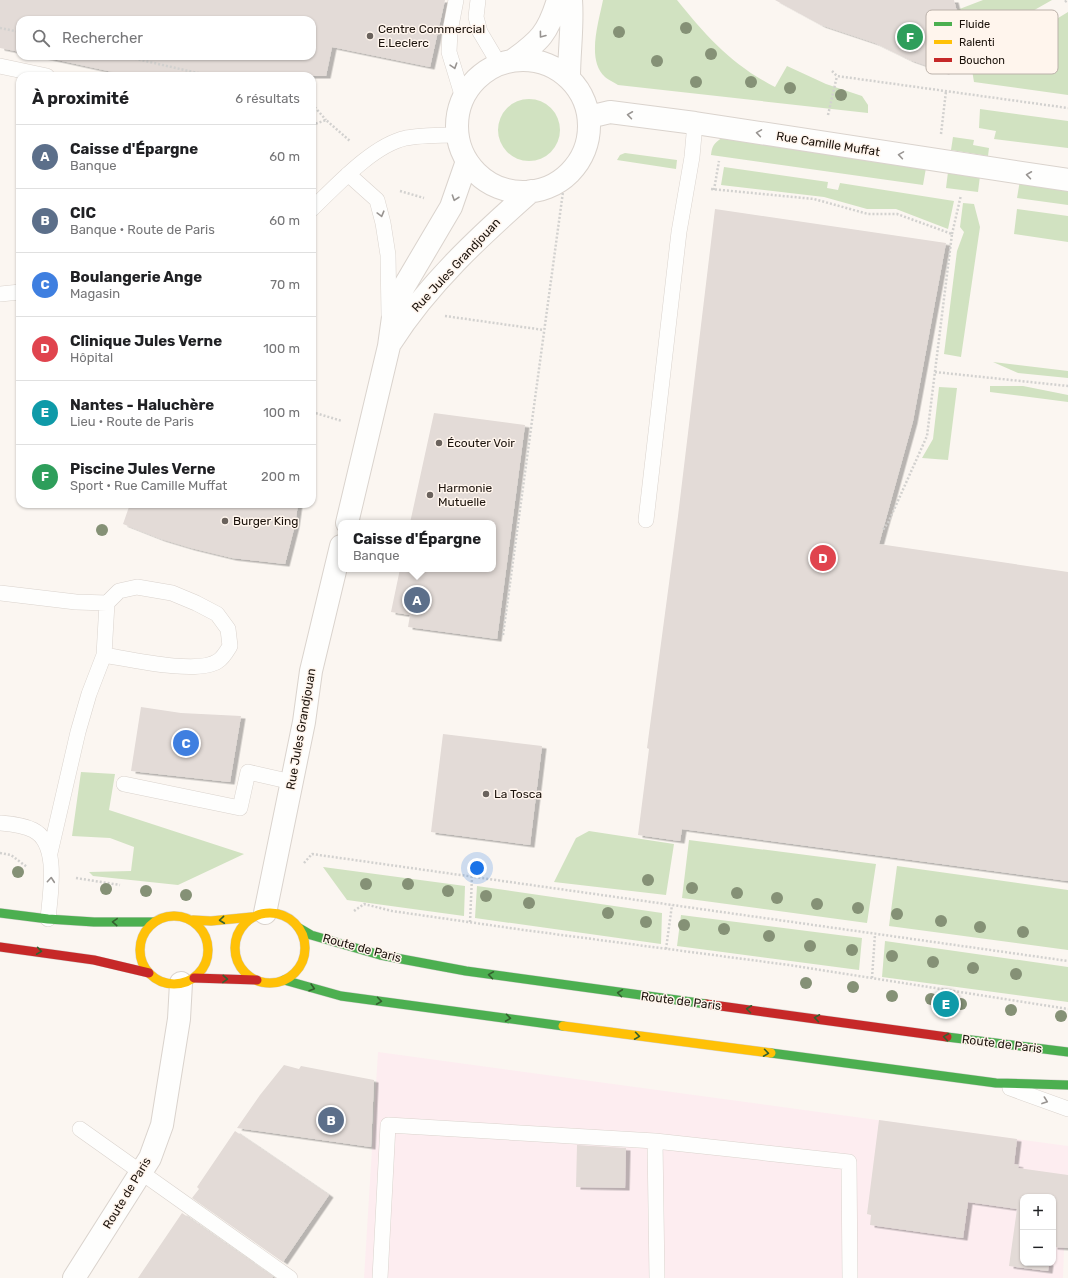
<!DOCTYPE html>
<html lang="fr">
<meta charset="utf-8">
<style>
:root{--surface:#fff;--page:#f6f6f6;--text:#202124;--muted:#757577;--line:#e0e0e0;--accent:#db2777}
body{margin:0;font-family:Rubik,sans-serif;background:var(--page);color:var(--text)}
.controls{position:absolute;right:12px;bottom:12px;display:grid;overflow:hidden;border-radius:8px;box-shadow:0 1px 3px #0004}
.controls button{width:36px;height:36px;display:grid;place-items:center;padding:0;border:0;border-bottom:1px solid var(--line);background:var(--surface);color:var(--text);font:20px sans-serif}
.you{position:absolute;left:477px;top:868px;width:14px;height:14px;margin:-10px;border:3px solid #fff;border-radius:50%;background:#1a73e8;box-shadow:0 0 0 6px #1a73e833}
.badge{display:grid;place-items:center;width:26px;height:26px;border-radius:50%;background:var(--accent);color:#fff;font-size:13px;font-weight:700}
.pin{position:absolute;translate:-50% -50%;border:2px solid #fff;box-shadow:0 1px 4px #0006}
.popup{position:absolute;left:338px;top:520px;width:158px;height:52px;box-sizing:border-box;display:grid;place-content:center;border-radius:8px;background:var(--surface);filter:drop-shadow(0 1px 3px #0005);font-size:13px;white-space:nowrap;color:var(--muted)}
.popup b{font-size:15px;color:var(--text)}
.popup::after{content:'';position:absolute;left:50%;top:100%;margin-left:-8px;border:8px solid transparent;border-top-color:var(--surface)}
.list{margin:0;padding:0;list-style:none}
h2{display:flex;justify-content:space-between;align-items:center;height:52px;margin:0;padding:0 16px;font-size:17px}
h2 small{font-size:13px;font-weight:400;color:var(--muted)}
.list li{display:grid;grid-template-columns:26px 1fr auto;gap:12px;align-items:center;box-sizing:border-box;height:64px;padding:0 16px;border-top:1px solid var(--line)}
.list b{display:block;font-size:15px;white-space:nowrap}
.list p{margin:0;font-size:13px;white-space:nowrap;color:var(--muted)}
.list em{font-size:13px;font-style:normal;color:var(--muted)}
.icon{flex:none;width:22px;height:22px;fill:none;stroke:currentColor;stroke-width:2;stroke-linecap:round;stroke-linejoin:round}
.map{position:relative;flex:none;width:1068px;height:1278px;overflow:hidden}
.search{position:absolute;background:var(--surface);box-shadow:0 1px 3px #0004;left:16px;top:16px;width:300px;height:44px;display:flex;align-items:center;gap:10px;box-sizing:border-box;padding:0 14px;border-radius:12px;color:var(--muted);font-size:15px}
.panel{position:absolute;background:var(--surface);box-shadow:0 1px 3px #0004;left:16px;top:72px;width:300px;height:436px;border-radius:12px}
.map>svg:first-child{display:block}
.industrial{fill:#fdedf0;fill-rule:evenodd}
.green{fill:#d1e2c1}
.building{fill:#e3dbd7;filter:url(#shadow)}
.lines{fill:none;stroke-linecap:round;stroke-linejoin:round}
.lane-casing{stroke:#dad3cd;stroke-width:16}
.street-casing{stroke:#dad3cd;stroke-width:24}
.fast-casing{stroke:#d4d1ce;stroke-width:10}
.slow-casing{stroke:#d4d1ce;stroke-width:10}
.jam-casing{stroke:#d4d1ce;stroke-width:10}
.path{stroke:#d2d1cf;stroke-width:2.5;stroke-dasharray:2 2;stroke-linecap:butt}
.lane{stroke:#fefefd;stroke-width:15}
.street{stroke:#fefefd;stroke-width:22}
.fast{stroke:#4caf50;stroke-width:9}
.slow{stroke:#ffc107;stroke-width:9}
.jam{stroke:#c62828;stroke-width:9}
.tree{fill:#859176}
.oneway{stroke:#989491}
.oneway2{stroke:#34612e}
.poi-dot{fill:#6a625c;stroke:#fff5ed;stroke-width:1.5}
.labels{text-anchor:middle;dominant-baseline:central;stroke-width:3;stroke-linejoin:round;paint-order:stroke}
.poi-label{font-size:12px;fill:#1c130c;stroke:#fff5ed;text-anchor:start}
.street-label{font-size:12px;fill:#1c130c;stroke:#fff5ed}
.key{fill:#fff5ed;stroke:#bbb1aa;stroke-width:1}
.key-label{font-size:11px;fill:#1c130c}
</style>
<div class="map">
<svg width="1068" height="1278" viewBox="0 0 1068 1278">
<defs>
<filter id="shadow"><feDropShadow dx="4.5" dy="2.5" stdDeviation="0" flood-color="#0004"/></filter>
</defs>
<rect width="100%" height="100%" fill="#fbf6f1"/>
<path class="industrial" d="M378,1052L1068,1146V1211L1064,1247L1063,1278H364ZM1023,1197H1053V1263H1023Z"/>
<path class="green" d="M603,0H677C707,37 732,65 775,87L787,66L826,84L862,96L868,105V113L618,85C614,82 608,80 605,77C586,60 599,21 603,0Z
M983,0H1052L1015,21L984,32L962,34L957,10Z
M1068,12V95L974,82L972,70Z
M498 130a31 31 0 1 1 62 0a31 31 0 1 1-62 0Z
M980,109L1068,121V148L994,139L996,131L979,128Z
M953,137L974,140L973,145L989,148L988,156L951,150Z
M722,138L926,168L923,185L711,155C712,146 714,143 722,138Z
M625,153L677,160L676,169L617,160L620,155Z
M724,167L828,182L827,188L838,190L840,183L954,201L948,229L896,209H867L824,197L721,185Z
M948,172L980,176L978,192L946,188Z
M1020,180L1068,187V205L1017,198Z
M963,203L974,204L980,227L961,357L944,354L957,251L964,232L960,227Z
M1017,209L1068,216V242L1014,234Z
M993,362L1068,371V378L1018,373Z
M990,386H1023L1068,395V402L990,392Z
M939,387L957,388L948,460L922,458L933,439Z
M81,772L115,774L109,810L244,854L178,885L93,876L89,872L131,871L134,847L110,838L72,836Z
M589,831L674,844L666,895L554,882L576,838Z
M689,840L876,864L867,923L682,898Z
M897,866L1068,890V950L889,926Z
M323,867L465,886L464,916L347,900Z
M477,886L662,913L661,944L475,918Z
M681,915L862,938L859,970L677,946Z
M885,941L1068,967V1002L882,977Z"/>
<path class="building" d="M0,0H445L430,67L332,47L326,76H131L39,56H312V20H20V52L0,48Z
M775,0H954L964,40L942,45L945,72L910,60L875,43L821,25Z
M715,209L946,243L913,421L879,544L1068,572V881L682,829L680,841L638,835L649,749L647,748L678,516Z
M434,413L525,425L497,639L408,627L410,615L391,612L400,569H493V523H410Z
M130,504H298L295,525L285,564L232,558L191,548L161,539L123,524Z
M141,707L181,713L241,716L230,782L131,771Z
M443,734L542,746L530,845L431,832Z
M284,1065L299,1069L301,1066L374,1080L371,1147L237,1128L260,1095Z
M879,1120L1017,1139L1014,1164L1019,1165L1018,1168L1068,1175V1248L1053,1247V1197H1023V1263H1049L1048,1271L1009,1266L1017,1209L968,1202L963,1238L870,1225L871,1215L867,1214Z
M235,1131L329,1195L283,1262L192,1198L199,1189L197,1187Z
M577,1145L626,1148L625,1188L576,1187Z
M182,1213L273,1277L272,1278H138Z"/>
<g class="lines">
<defs>
<path id="lane" d="M456,0L450,31L449,52L463,98
M478,0L476,17L480,32L499,64
M0,66L47,76
M348,174L377,200L383,223L388,255L389,315
M312,209C336,186 373,145 406,138C423,135 441,135 458,135
M0,294L20,292
M646,520L679,232L692,157L695,123
M0,593L76,602L107,603L104,655L89,694L78,732L50,853
M104,655C129,659 198,675 218,661C223,658 227,651 230,646L228,629L217,614L196,603L172,593L137,587L119,591L107,603
M124,784L240,808L248,772L292,782
M0,823C11,824 23,825 33,830C60,843 50,895 48,919
M1010,1088L1068,1109
M80,1129L290,1278
M380,1278L388,1125L655,1141
M657,1278L655,1141L849,1162L850,1278"/>
<path id="street" d="M457 126a66 66 0 1 1 132 0a66 66 0 1 1-132 0Z
M512,61C540,41 548,33 558,0
M569,78C569,52 573,26 571,0
M589,117L610,112L695,123L1068,180
M391,342C428,284 480,236 531,191
M347,523L389,346L394,310L402,290L451,207L467,161
M265,913L304,722L311,671L341,546
M74,1278L150,1158L162,1125L179,1019L181,983"/>
<path id="fast" d="M0,913L48,919L94,922H154
M299,928L311,935L380,955L466,971L706,1004
M284,980L341,996L563,1026
M947,1037L1068,1052
M771,1053L996,1083L1068,1085"/>
<path id="slow" d="M235 948a35 35 0 1 1 70 0a35 35 0 1 1-70 0Z
M140 950a34 34 0 1 1 68 0a34 34 0 1 1-68 0Z
M193,920L211,921L252,917
M563,1026L771,1053"/>
<path id="jam" d="M0,947L94,960L149,973
M194,978L257,980
M706,1004L947,1037"/>
</defs>
<use href="#lane" class="lane-casing"/>
<use href="#street" class="street-casing"/>
<use href="#fast" class="fast-casing"/>
<use href="#slow" class="slow-casing"/>
<use href="#jam" class="jam-casing"/>
<path class="path" d="M1065,2L1067,0
M0,28L20,32
M123,56L211,76
M832,71L837,76L1068,108
M312,104L326,120
M828,115L837,76
M312,125L326,120L350,141
M941,134L946,91
M711,189L814,199L868,214H897L952,234L927,436L888,523L882,531
M714,190L719,161
M400,191L424,198
M952,234L961,195
M445,316L544,330
M935,372L1068,386
M312,412L342,421
M503,635L565,177
M0,853L11,855L27,867
M304,863L312,854L1068,961
M76,878L120,885
M354,911L364,904L392,911L524,930L789,965L1068,1009
M470,922L472,877
M666,949L672,905
M872,978L875,934"/>
<use href="#lane" class="lane"/>
<use href="#street" class="street"/>
<use href="#fast" class="fast"/>
<use href="#slow" class="slow"/>
<use href="#jam" class="jam"/>
</g>
<g class="tree">
<circle cx="686" cy="28" r="6"/>
<circle cx="619" cy="32" r="6"/>
<circle cx="711" cy="54" r="6"/>
<circle cx="657" cy="61" r="6"/>
<circle cx="696" cy="82" r="6"/>
<circle cx="751" cy="82" r="6"/>
<circle cx="790" cy="88" r="6"/>
<circle cx="841" cy="95" r="6"/>
<circle cx="102" cy="530" r="6"/>
<circle cx="18" cy="872" r="6"/>
<circle cx="648" cy="880" r="6"/>
<circle cx="366" cy="884" r="6"/>
<circle cx="408" cy="884" r="6"/>
<circle cx="692" cy="888" r="6"/>
<circle cx="106" cy="889" r="6"/>
<circle cx="146" cy="891" r="6"/>
<circle cx="448" cy="891" r="6"/>
<circle cx="737" cy="893" r="6"/>
<circle cx="186" cy="895" r="6"/>
<circle cx="486" cy="896" r="6"/>
<circle cx="777" cy="898" r="6"/>
<circle cx="529" cy="903" r="6"/>
<circle cx="817" cy="904" r="6"/>
<circle cx="858" cy="908" r="6"/>
<circle cx="608" cy="913" r="6"/>
<circle cx="897" cy="914" r="6"/>
<circle cx="941" cy="921" r="6"/>
<circle cx="646" cy="922" r="6"/>
<circle cx="684" cy="925" r="6"/>
<circle cx="980" cy="927" r="6"/>
<circle cx="724" cy="929" r="6"/>
<circle cx="1023" cy="932" r="6"/>
<circle cx="769" cy="936" r="6"/>
<circle cx="810" cy="946" r="6"/>
<circle cx="852" cy="950" r="6"/>
<circle cx="892" cy="956" r="6"/>
<circle cx="933" cy="962" r="6"/>
<circle cx="973" cy="968" r="6"/>
<circle cx="1016" cy="974" r="6"/>
<circle cx="806" cy="983" r="6"/>
<circle cx="853" cy="987" r="6"/>
<circle cx="892" cy="996" r="6"/>
<circle cx="931" cy="999" r="6"/>
<circle cx="961" cy="1004" r="6"/>
<circle cx="1011" cy="1010" r="6"/>
<circle cx="1061" cy="1016" r="6"/>
</g>
<defs><path id="oneway-chevron" d="M-2-3.5L2.5 0L-2 3.5" fill="none" stroke-width="1.6" stroke-linecap="round" stroke-linejoin="round"/></defs>
<g class="oneway">
<use href="#oneway-chevron" transform="translate(542 35) rotate(127)"/>
<use href="#oneway-chevron" transform="translate(454 66) rotate(72)"/>
<use href="#oneway-chevron" transform="translate(630 115) rotate(-172)"/>
<use href="#oneway-chevron" transform="translate(759 133) rotate(-171)"/>
<use href="#oneway-chevron" transform="translate(901 155) rotate(-171)"/>
<use href="#oneway-chevron" transform="translate(1029 175) rotate(-172)"/>
<use href="#oneway-chevron" transform="translate(455 198) rotate(109)"/>
<use href="#oneway-chevron" transform="translate(381 214) rotate(75)"/>
<use href="#oneway-chevron" transform="translate(51 880) rotate(-85)"/>
<use href="#oneway-chevron" transform="translate(1045 1101) rotate(20)"/>
</g>
<g class="oneway2">
<use href="#oneway-chevron" transform="translate(222 920) rotate(174)"/>
<use href="#oneway-chevron" transform="translate(115 922) rotate(-177)"/>
<use href="#oneway-chevron" transform="translate(39 951) rotate(8)"/>
<use href="#oneway-chevron" transform="translate(491 975) rotate(-172)"/>
<use href="#oneway-chevron" transform="translate(225 979) rotate(2)"/>
<use href="#oneway-chevron" transform="translate(312 988) rotate(16)"/>
<use href="#oneway-chevron" transform="translate(620 993) rotate(-173)"/>
<use href="#oneway-chevron" transform="translate(379 1001) rotate(8)"/>
<use href="#oneway-chevron" transform="translate(749 1009) rotate(-173)"/>
<use href="#oneway-chevron" transform="translate(508 1018) rotate(8)"/>
<use href="#oneway-chevron" transform="translate(817 1018) rotate(-172)"/>
<use href="#oneway-chevron" transform="translate(637 1036) rotate(8)"/>
<use href="#oneway-chevron" transform="translate(946 1037) rotate(-172)"/>
<use href="#oneway-chevron" transform="translate(766 1053) rotate(8)"/>
</g>
<g class="poi-dot">
<circle cx="370" cy="36" r="4"/>
<circle cx="439" cy="443" r="4"/>
<circle cx="430" cy="495" r="4"/>
<circle cx="225" cy="521" r="4"/>
<circle cx="486" cy="794" r="4"/>
</g>
<g class="labels">
<g class="poi-label">
<text x="378" y="29">Centre Commercial<tspan x="378" dy="14">E.Leclerc</tspan></text>
<text x="447" y="443">Écouter Voir</text>
<text x="438" y="488">Harmonie<tspan x="438" dy="14">Mutuelle</tspan></text>
<text x="233" y="521">Burger King</text>
<text x="494" y="794">La Tosca</text>
</g>
<g class="street-label">
<text transform="translate(828 144) rotate(9)">Rue Camille Muffat</text>
<text transform="translate(456 265) rotate(-47)">Rue Jules Grandjouan</text>
<text transform="translate(301 729) rotate(-80)">Rue Jules Grandjouan</text>
<text transform="translate(362 948) rotate(15)">Route de Paris</text>
<text transform="translate(681 1001) rotate(7)">Route de Paris</text>
<text transform="translate(1002 1044) rotate(7)">Route de Paris</text>
<text transform="translate(127 1193) rotate(-59)">Route de Paris</text>
</g>
</g>
<rect x="926" y="10" width="132" height="64" rx="6" class="key"/>
<rect x="934" y="22" width="18" height="4" fill="#4caf50"/>
<rect x="934" y="40" width="18" height="4" fill="#ffc107"/>
<rect x="934" y="58" width="18" height="4" fill="#c62828"/>
<g class="key-label">
<text x="959" y="28">Fluide</text>
<text x="959" y="46">Ralenti</text>
<text x="959" y="64">Bouchon</text>
</g>
</svg>
<div class="controls">
<button>+</button>
<button>−</button>
</div>
<div class="you"></div>
<div class="pin badge" style="left:417px;top:600px;background:#5c6f8a">A</div>
<div class="popup"><b>Caisse d'Épargne</b>Banque</div>
<div class="pin badge" style="left:331px;top:1120px;background:#5c6f8a">B</div>
<div class="pin badge" style="left:186px;top:743px;background:#3f7fe0">C</div>
<div class="pin badge" style="left:823px;top:558px;background:#e0444e">D</div>
<div class="pin badge" style="left:946px;top:1004px;background:#0f9aa8">E</div>
<div class="pin badge" style="left:910px;top:37px;background:#2e9e5b">F</div>
<div class="search"><svg class="icon" aria-label="search" viewBox="0 0 24 24"><circle cx="10" cy="10" r="6"/><path d="M15 15l6 6"/></svg>Rechercher</div>
<section class="panel">
<h2>À proximité<small>6 résultats</small></h2>
<ul class="list">
<li><span class="badge" style="background:#5c6f8a">A</span><div><b>Caisse d'Épargne</b><p>Banque</p></div><em>60 m</em></li>
<li><span class="badge" style="background:#5c6f8a">B</span><div><b>CIC</b><p>Banque · Route de Paris</p></div><em>60 m</em></li>
<li><span class="badge" style="background:#3f7fe0">C</span><div><b>Boulangerie Ange</b><p>Magasin</p></div><em>70 m</em></li>
<li><span class="badge" style="background:#e0444e">D</span><div><b>Clinique Jules Verne</b><p>Hôpital</p></div><em>100 m</em></li>
<li><span class="badge" style="background:#0f9aa8">E</span><div><b>Nantes - Haluchère</b><p>Lieu · Route de Paris</p></div><em>100 m</em></li>
<li><span class="badge" style="background:#2e9e5b">F</span><div><b>Piscine Jules Verne</b><p>Sport · Rue Camille Muffat</p></div><em>200 m</em></li>
</ul>
</section>
</div>
